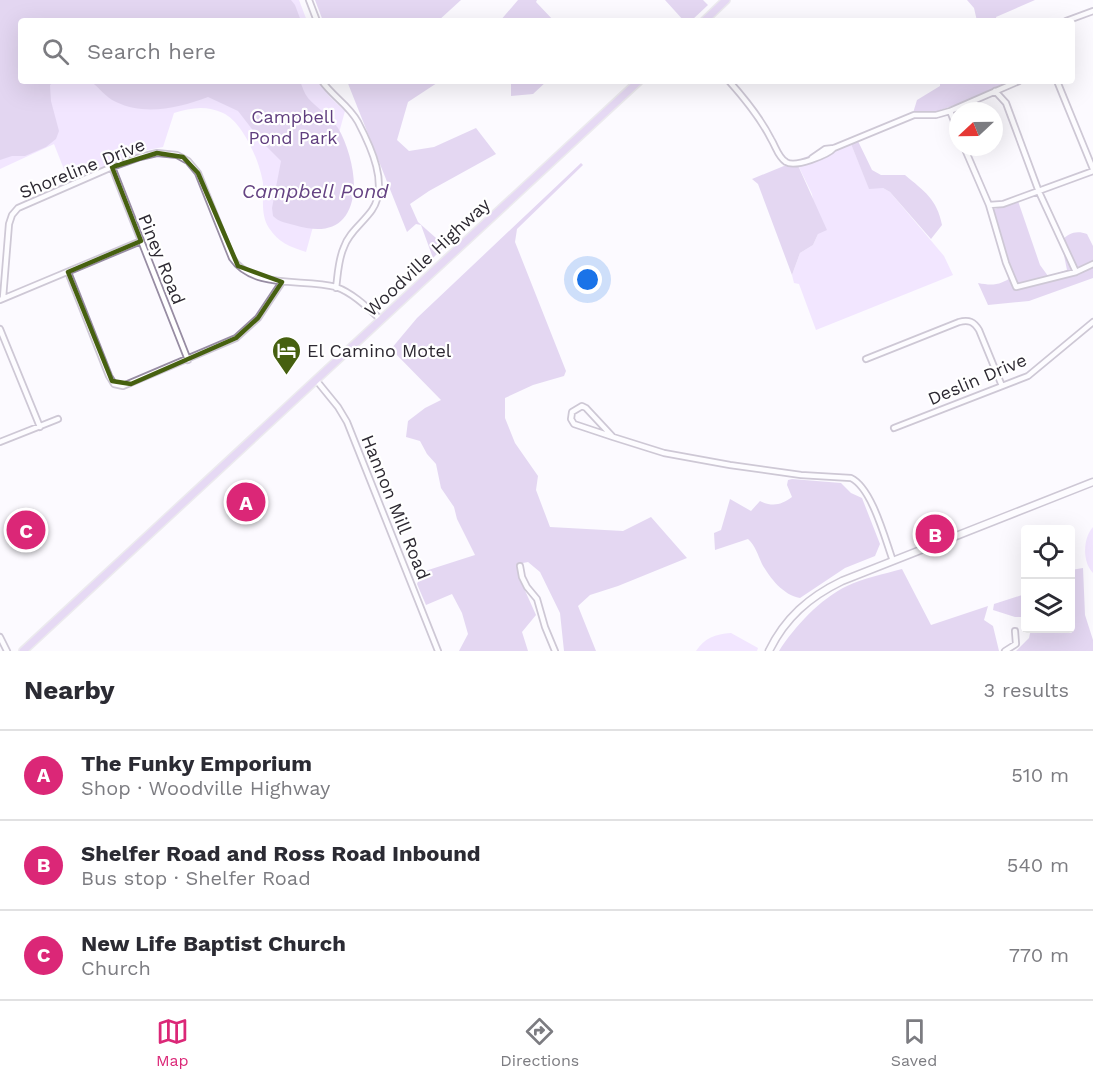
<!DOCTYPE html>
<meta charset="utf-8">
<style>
:root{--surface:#fff;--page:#f2f2f3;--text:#2b2b33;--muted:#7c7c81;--line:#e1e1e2;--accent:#db2777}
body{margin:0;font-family:"Work Sans",sans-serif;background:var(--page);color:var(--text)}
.controls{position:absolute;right:18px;bottom:18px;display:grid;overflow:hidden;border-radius:6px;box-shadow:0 6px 24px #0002}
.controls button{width:54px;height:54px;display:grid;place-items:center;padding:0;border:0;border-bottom:2px solid var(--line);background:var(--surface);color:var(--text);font:30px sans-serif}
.compass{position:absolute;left:949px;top:102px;width:54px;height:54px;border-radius:50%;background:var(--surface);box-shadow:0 6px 24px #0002;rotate:248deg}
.you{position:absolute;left:588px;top:280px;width:21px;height:21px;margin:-15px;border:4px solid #fff;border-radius:50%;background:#1a73e8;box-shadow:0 0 0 9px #1a73e833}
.badge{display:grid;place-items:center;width:39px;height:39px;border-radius:50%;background:var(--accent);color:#fff;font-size:20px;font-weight:700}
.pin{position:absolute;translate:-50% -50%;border:3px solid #fff;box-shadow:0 2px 6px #0006}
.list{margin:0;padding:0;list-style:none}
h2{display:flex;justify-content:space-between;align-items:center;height:78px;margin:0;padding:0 24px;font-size:26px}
h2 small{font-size:20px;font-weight:400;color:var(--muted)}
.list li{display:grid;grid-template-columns:39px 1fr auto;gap:18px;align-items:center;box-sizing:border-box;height:90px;padding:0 24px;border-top:2px solid var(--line)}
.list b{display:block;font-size:22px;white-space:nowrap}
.list p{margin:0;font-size:20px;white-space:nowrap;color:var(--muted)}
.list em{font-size:20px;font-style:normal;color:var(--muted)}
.icon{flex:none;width:33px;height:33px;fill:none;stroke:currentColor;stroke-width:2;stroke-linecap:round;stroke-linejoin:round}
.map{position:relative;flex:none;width:1093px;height:651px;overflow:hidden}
.search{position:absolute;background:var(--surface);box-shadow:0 6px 24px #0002;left:18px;right:18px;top:18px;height:66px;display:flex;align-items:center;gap:15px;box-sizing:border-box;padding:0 21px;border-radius:6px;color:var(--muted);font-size:22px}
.sheet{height:348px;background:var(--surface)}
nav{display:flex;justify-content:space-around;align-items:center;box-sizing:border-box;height:84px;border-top:2px solid var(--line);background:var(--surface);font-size:16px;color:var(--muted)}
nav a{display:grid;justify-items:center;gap:3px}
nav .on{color:var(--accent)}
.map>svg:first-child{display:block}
.green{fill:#e6ceff}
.forest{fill:#c7aee2}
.water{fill:#c6ace1}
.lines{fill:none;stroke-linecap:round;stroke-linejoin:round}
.street-casing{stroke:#978ca3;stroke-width:8}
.secondary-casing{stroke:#978ca3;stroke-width:9}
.primary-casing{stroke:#d9d8da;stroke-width:10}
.street{stroke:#fff;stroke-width:4.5}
.secondary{stroke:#fff;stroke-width:6}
.primary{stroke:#cdb2e7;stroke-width:7}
.marked{fill:none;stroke:#466010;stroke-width:4.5;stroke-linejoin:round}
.labels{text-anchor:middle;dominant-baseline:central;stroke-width:4.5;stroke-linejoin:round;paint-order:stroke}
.park-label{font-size:18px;fill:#5f3d7e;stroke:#fff}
.street-label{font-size:18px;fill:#2d2932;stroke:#fff}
.poi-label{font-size:18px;fill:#2d2932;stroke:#fff;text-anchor:start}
.water-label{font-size:20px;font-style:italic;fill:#654383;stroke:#fff}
</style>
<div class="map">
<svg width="1093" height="651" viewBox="0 0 1093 651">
<rect width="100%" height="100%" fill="#fcfaff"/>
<path class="green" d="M0,0H299L307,21H21V81H318L330,97L345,111L306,252C290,247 278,242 269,228C260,214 264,198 263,183C260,162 243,122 223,113C206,105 190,108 174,113L163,147L143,151L69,182L54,144L0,169Z
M849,139L869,188H883L890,192L944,256L953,275L816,330L799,284L794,283L792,275L800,253L813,245L818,234L812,194L796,161Z
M1093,527V573C1082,562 1083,538 1093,527Z
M731,633L758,648L757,651H696C705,638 715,634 731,633Z"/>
<path class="forest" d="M315,0H461L438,21H323Z
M518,0H537L536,2L554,21H500Z
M665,0H703L708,5L691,21H684Z
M967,0H1035L996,17L997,21H977L974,8Z
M347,81H440L408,102L397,140L409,151L434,147L476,128L496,154L429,191L410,204L418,222L445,246L433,258L421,225L416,224L407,232Z
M511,81H547L533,94L511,96Z
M940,81H1023V82L999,89L927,115L913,113L917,100L940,86Z
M856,137L872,170L881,175H905C924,191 937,199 942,225L931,239L890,192L883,188L869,189L849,139Z
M796,161L827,230L818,234L813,245L800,253L792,275L758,184L752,179Z
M581,163L583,165L517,229L515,242L566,371L564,376L533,385L505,398V418L515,443L538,476L536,490L550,527L623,531L651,517L687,558L618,586L590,595L578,606L596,651H564L560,613L540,572L528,562L518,564L523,586L536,615L522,632L528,651H459L468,634L462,613L452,594L426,605L417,584L422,572L475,555L457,519L454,507L441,488L436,464L427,454L420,441L406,437L408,421L425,408L441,400L391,349L417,318Z
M1018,201L1040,265L1048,276L1067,270L1061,241C1069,233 1076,230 1087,234L1093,246V278L1029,301L988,305L978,283C993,286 1001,285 1013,276L1007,255L989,211Z
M792,479L841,483L851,493L862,498L880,544L875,556L845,568L800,598C783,595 770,578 762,564C758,555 755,545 748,539L715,550L714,533L721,530L730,499L751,511L760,501C773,507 781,505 792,497L787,485L788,480Z
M1083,568L1085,615L1093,640V651H1016L1029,638L1031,629L1070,628L1071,570Z
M902,569L931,625L988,606L984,620L993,626L999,651H779C795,626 820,599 847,586C863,578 884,574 902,569Z
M1025,594V617H1015L993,610L994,604Z"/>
<path class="water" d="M0,0H291L295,5L301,21H21V81H55L50,85L51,101L59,131L56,139L46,147L25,156H12L0,160Z
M90,81H300C302,86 304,93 308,98C317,108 330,116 338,128C347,143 354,167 354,186C352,225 330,236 294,225C286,223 279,222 273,216L272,208L281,161L262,142L238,111L208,97C179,108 145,116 116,102C105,97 99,87 90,81Z"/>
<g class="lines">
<defs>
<path id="street" d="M309,0L317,21
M1066,21L1093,11
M322,81C332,96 349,105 358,122C371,147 389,185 372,210C363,223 349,232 344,247C338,260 338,274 336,288
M729,81C745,99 760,117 771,139C776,147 778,157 786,162C795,168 828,155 834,148
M1057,81L1093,169
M995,91L1006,103L1039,192L1076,272
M950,111L958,131
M964,147L989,205L1006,263L1016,287L1076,272L1093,264
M812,158L825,149L834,148L914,115H936L950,111L1019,81
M112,167L188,360
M989,205L1003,204L1093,171
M68,272L109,376L114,384L123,386L236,338L258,318L282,282
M3,298L9,224L12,215L18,208L112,167L140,157L157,153L177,155L188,161L198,173L232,258C254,290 303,278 336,287C353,293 368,308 381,320
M0,300L141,241
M0,329L40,427
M866,359L959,322C969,319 974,322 979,330L1002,386
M316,380L338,407L347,422L438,651
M894,428L1028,376L1093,322
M613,437L574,424L571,419L572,412L582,406L586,408L613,437L664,453L730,465L801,475L851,478C872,488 885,539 893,561
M0,442L58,419
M520,566L522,577L527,587L537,599L545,627L555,651
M0,637L7,651
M1005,651L1016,644L1015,631"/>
<path id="secondary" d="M769,651C785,618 809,597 842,581L1093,482"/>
<path id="primary" d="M704,21L726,0
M23,651L639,81"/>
</defs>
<use href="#street" class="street-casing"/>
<use href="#secondary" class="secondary-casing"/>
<use href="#primary" class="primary-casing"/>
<use href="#street" class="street"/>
<use href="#secondary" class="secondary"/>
<use href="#primary" class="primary"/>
</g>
<path d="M0 0H1093V651H0ZM157,153L183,157L198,173L238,266L282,282L258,318L236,338L131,384L112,381L68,272L141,241L112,167Z" fill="#fcfaff" fill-opacity=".55" fill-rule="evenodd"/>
<path class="marked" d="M157,153L183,157L198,173L238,266L282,282L258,318L236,338L131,384L112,381L68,272L141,241L112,167Z"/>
<defs>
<symbol id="hotel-pin" viewBox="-11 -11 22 30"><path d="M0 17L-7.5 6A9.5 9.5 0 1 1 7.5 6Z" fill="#466010" stroke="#fff"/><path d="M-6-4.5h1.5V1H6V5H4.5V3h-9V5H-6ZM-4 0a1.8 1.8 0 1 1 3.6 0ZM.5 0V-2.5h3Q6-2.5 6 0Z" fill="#fff"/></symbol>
</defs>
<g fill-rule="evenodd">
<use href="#hotel-pin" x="270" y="334" width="33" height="45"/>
</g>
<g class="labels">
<g class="park-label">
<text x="293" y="116">Campbell<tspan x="293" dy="21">Pond Park</tspan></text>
</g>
<g class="street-label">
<text transform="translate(82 168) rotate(-22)">Shoreline Drive</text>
<text transform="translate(427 257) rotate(-43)">Woodville Highway</text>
<text transform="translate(162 259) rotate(68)">Piney Road</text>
<text transform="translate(977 379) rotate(-23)">Deslin Drive</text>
<text transform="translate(396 507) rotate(68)">Hannon Mill Road</text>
</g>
<g class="poi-label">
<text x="307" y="350">El Camino Motel</text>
</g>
<g class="water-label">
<text x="315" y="191">Campbell Pond</text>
</g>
</g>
</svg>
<div class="controls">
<button><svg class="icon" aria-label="locate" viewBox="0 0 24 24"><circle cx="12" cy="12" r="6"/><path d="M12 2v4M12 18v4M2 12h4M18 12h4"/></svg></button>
<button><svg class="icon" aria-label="layers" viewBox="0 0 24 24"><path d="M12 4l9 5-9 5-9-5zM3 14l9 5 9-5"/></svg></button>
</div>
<svg class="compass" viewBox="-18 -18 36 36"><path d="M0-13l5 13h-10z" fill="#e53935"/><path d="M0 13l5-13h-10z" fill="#7c7c81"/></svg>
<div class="you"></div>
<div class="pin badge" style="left:246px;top:502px">A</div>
<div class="pin badge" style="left:935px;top:534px">B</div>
<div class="pin badge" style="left:26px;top:530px">C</div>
<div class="search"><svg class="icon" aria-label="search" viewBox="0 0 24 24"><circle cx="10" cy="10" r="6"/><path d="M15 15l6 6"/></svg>Search here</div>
</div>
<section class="sheet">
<h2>Nearby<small>3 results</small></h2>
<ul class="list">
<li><span class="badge">A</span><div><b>The Funky Emporium</b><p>Shop · Woodville Highway</p></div><em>510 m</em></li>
<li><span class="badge">B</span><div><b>Shelfer Road and Ross Road Inbound</b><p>Bus stop · Shelfer Road</p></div><em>540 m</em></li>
<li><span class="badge">C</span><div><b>New Life Baptist Church</b><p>Church</p></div><em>770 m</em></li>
</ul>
</section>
<nav>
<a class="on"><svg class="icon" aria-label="map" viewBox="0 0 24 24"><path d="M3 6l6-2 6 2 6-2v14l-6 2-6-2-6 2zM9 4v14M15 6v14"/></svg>Map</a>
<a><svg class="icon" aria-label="directions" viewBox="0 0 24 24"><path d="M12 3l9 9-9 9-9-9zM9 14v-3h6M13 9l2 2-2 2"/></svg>Directions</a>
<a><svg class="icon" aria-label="saved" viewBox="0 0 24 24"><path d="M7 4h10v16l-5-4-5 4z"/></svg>Saved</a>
</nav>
